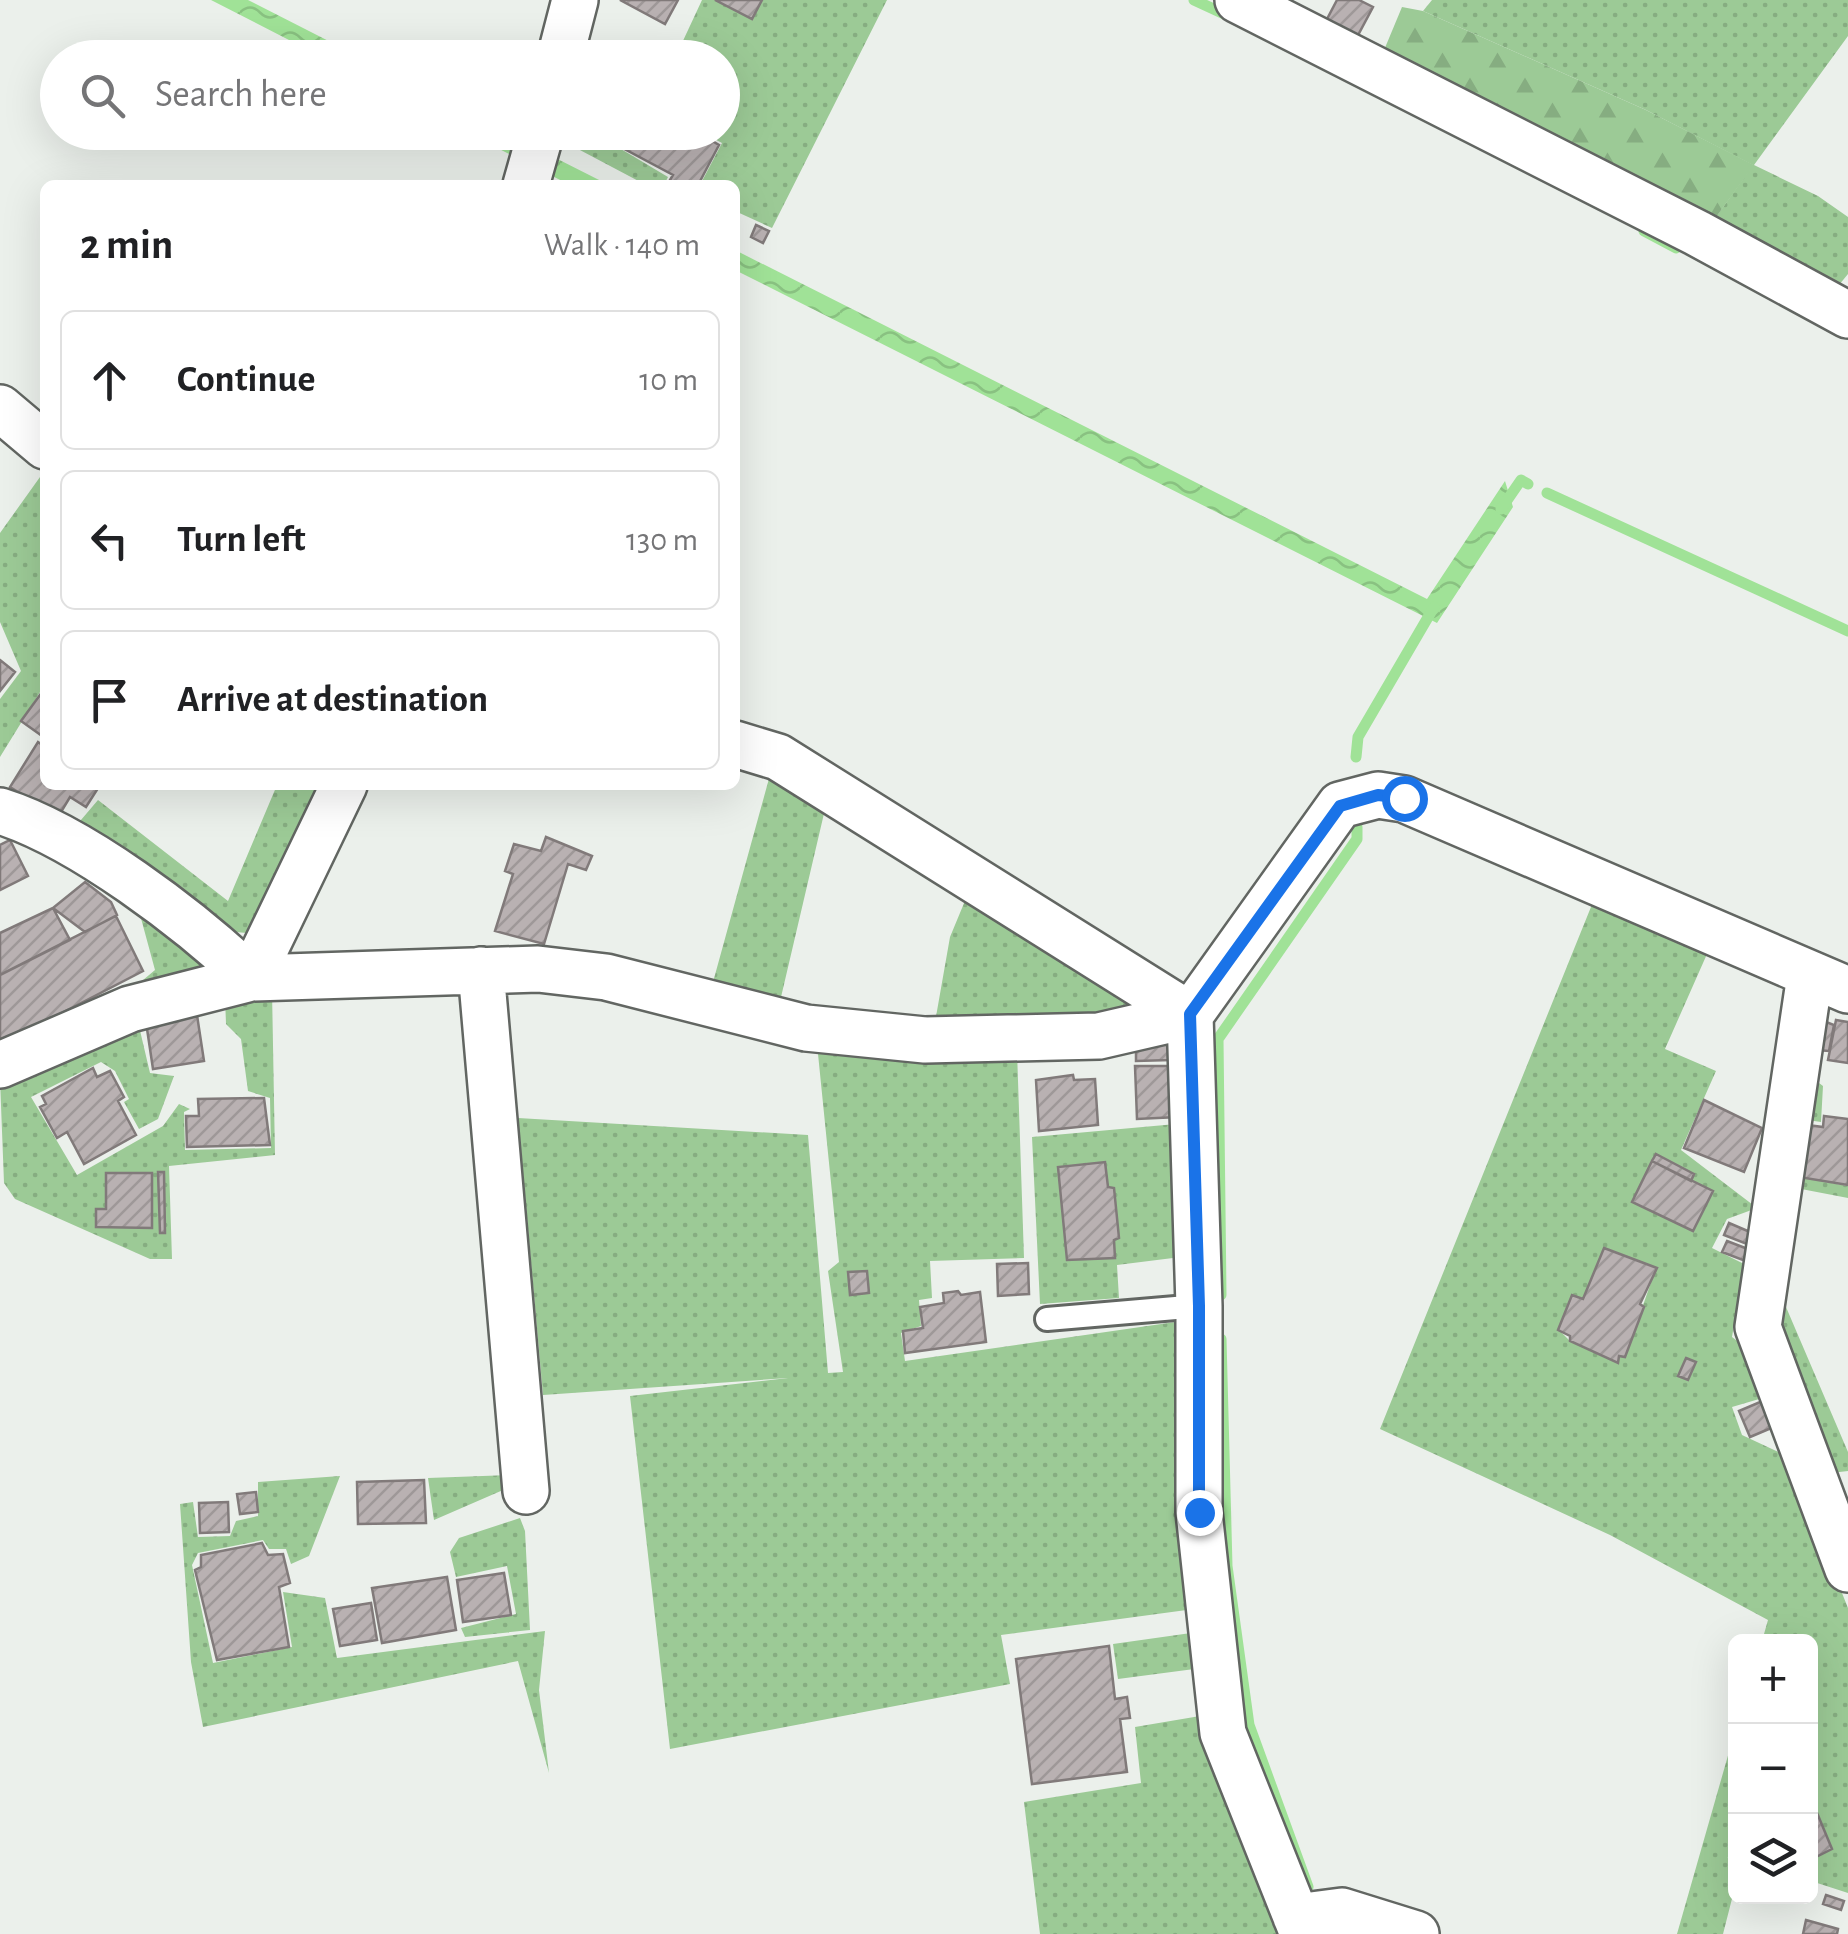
<!DOCTYPE html>
<meta charset="utf-8">
<style>
:root{--surface:#fff;--page:#f6f6f6;--text:#202124;--muted:#757577;--line:#e0e0e0}
body{margin:0;font-family:"Alegreya Sans",sans-serif;background:var(--page);color:var(--text)}
.controls{position:absolute;right:30px;bottom:30px;display:grid;overflow:hidden;border-radius:15px;box-shadow:0 10px 40px #0002}
.controls button{width:90px;height:90px;display:grid;place-items:center;padding:0;border:0;border-bottom:2px solid var(--line);background:var(--surface);color:var(--text);font:50px sans-serif}
.stop{position:absolute;width:30px;height:30px;margin:-22px;border:8px solid #1a73e8;border-radius:50%;background:#fff}
.stop.end{background:#1a73e8;border-color:#fff;box-shadow:0 2px 10px #0008}
.list{margin:0;padding:0;list-style:none}
h2{display:flex;justify-content:space-between;align-items:center;height:130px;margin:0;padding:0 40px;font-size:42px}
h2 small{font-size:32px;font-weight:400;color:var(--muted)}
.list li{display:grid;grid-template-columns:65px 1fr auto;gap:30px;align-items:center;box-sizing:border-box;height:140px;margin:0 20px 20px;padding:0 20px;border:2px solid var(--line);border-radius:15px}
.list b{display:block;font-size:38px;white-space:nowrap}
.list em{font-size:32px;font-style:normal;color:var(--muted)}
.icon{flex:none;width:55px;height:55px;fill:none;stroke:currentColor;stroke-width:2;stroke-linecap:round;stroke-linejoin:round}
.map{position:relative;flex:none;width:1848px;height:1934px;overflow:hidden}
.search{position:absolute;background:var(--surface);box-shadow:0 10px 40px #0002;left:40px;top:40px;width:700px;height:110px;display:flex;align-items:center;gap:25px;box-sizing:border-box;padding:0 35px;border-radius:55px;color:var(--muted);font-size:38px}
.panel{position:absolute;background:var(--surface);box-shadow:0 10px 40px #0002;left:40px;top:180px;width:700px;height:610px;border-radius:15px}
.map>svg:first-child{display:block}
.grass{fill:url(#grass-dots);fill-rule:evenodd}
.forest{fill:url(#forest-firs)}
.water{fill:url(#water-waves)}
.lines{fill:none;stroke-linecap:round;stroke-linejoin:round}
.stream{stroke:#a0e297;stroke-width:11}
.building{fill:url(#building-hatch);stroke:#817a7a;stroke-width:2.5}
.service-casing{stroke:#626662;stroke-width:28}
.minor-casing{stroke:#626662;stroke-width:50}
.service{stroke:#fff;stroke-width:22}
.minor{stroke:#fff;stroke-width:45}
.route{stroke:#1a73e8;stroke-width:12}
</style>
<div class="map">
<svg width="1848" height="1934" viewBox="0 0 1848 1934">
<defs>
<pattern id="grass-dots" width="8" height="8" patternUnits="userSpaceOnUse" patternTransform="scale(2.5)"><rect width="8" height="8" fill="#9cca96"/><path d="M2 2h.1M6 6h.1" fill="none" stroke="#86ad81" stroke-width="1.8" stroke-linecap="round"/></pattern>
<pattern id="forest-firs" width="22" height="20" patternUnits="userSpaceOnUse" patternTransform="scale(2.5)"><rect width="22" height="20" fill="#9cca96"/><path d="M5 1l3.5 6h-7zM16 11l3.5 6h-7z" fill="#86ad81"/></pattern>
<pattern id="water-waves" width="16" height="10" patternUnits="userSpaceOnUse" patternTransform="scale(2.5)"><rect width="16" height="10" fill="#a0e297"/><path d="M0 5q4-4 8 0t8 0" fill="none" stroke="#89c181"/></pattern>
<pattern id="building-hatch" width="6" height="6" patternUnits="userSpaceOnUse" patternTransform="scale(2.5)"><rect width="6" height="6" fill="#b9b1b2"/><path d="M-1 1l2-2M0 6l6-6M5 7l2-2" fill="none" stroke="#9e9898"/></pattern>
</defs>
<rect width="100%" height="100%" fill="#ebf0eb"/>
<path class="grass" d="M702,0H887L772,228L735,211V185H700L722,143L703,133L722,132V58H675Z
M1432,0H1848V36L1754,165L1818,196L1848,217V274L1834,291L1711,224L1753,165L1646,110L1423,11Z
M563,133H594L668,177L664,185H646L561,140Z
M45,470V684L0,757V699L21,671L0,622V533Z
M770,775L826,805L778,1010L710,993Z
M277,785H324L258,934L235,932L220,924L75,827L98,800L228,901Z
M967,896L1137,1001V1013L934,1028L950,937Z
M1593,902L1707,954L1665,1049L1716,1071L1681,1150L1757,1208L1727,1219L1712,1248L1744,1264L1732,1337L1745,1347L1766,1397L1732,1407L1742,1435L1787,1456L1848,1608V1893L1811,1881V1860L1832,1849L1811,1796L1810,1642L1762,1641L1768,1620L1610,1535L1380,1429ZM1604,1248L1656,1268L1625,1357L1619,1356L1617,1363L1570,1341L1558,1329L1572,1295L1583,1299Z
M139,911L210,963V976L124,996L155,970Z
M272,990L275,1155L169,1166L172,1259H150L15,1199L4,1183L0,1079L138,1022L150,1073L174,1076L158,1119L139,1129L124,1102L129,1099L115,1071L101,1062L31,1097L77,1175L163,1126L179,1104L190,1109L184,1112L185,1150L271,1148L270,1098L248,1091L241,1039L226,1024L225,997Z
M817,1044L1017,1051L1024,1258L930,1261L932,1298L919,1300L921,1326L901,1333L905,1361L1182,1321L1194,1609L1001,1635L1010,1684L670,1749L630,1396L788,1378L543,1395L518,1118L808,1135L828,1373L843,1372L828,1271L839,1262Z
M1811,1077L1823,1086L1821,1122L1807,1120L1798,1177L1848,1186V1198L1796,1188Z
M1176,1124L1181,1257L1117,1265L1119,1298L1040,1304L1032,1137ZM1104,1162L1108,1187L1114,1188L1119,1238L1114,1240L1115,1257L1067,1260L1058,1167Z
M1780,1293L1848,1452V1471L1831,1473L1775,1330Z
M512,1475L510,1487L434,1520L428,1478Z
M340,1476L309,1556L291,1564L286,1549H269L263,1540L198,1553L192,1565L213,1663L292,1647L283,1592L325,1598L337,1658L545,1631L539,1690L549,1773L518,1661L203,1727L191,1662L180,1504L193,1502L198,1537L230,1536L236,1521L258,1516V1482Z
M520,1518L525,1531L530,1630L465,1637L461,1628L516,1614L507,1566L456,1577L450,1552L459,1538Z
M1198,1632L1202,1668L1118,1679L1113,1644Z
M1206,1715L1287,1934H1040L1024,1802L1141,1783L1135,1727Z
M1735,1731V1858L1727,1857L1735,1860V1887L1723,1934H1677Z"/>
<path class="forest" d="M1402,7L1423,11L1646,110L1754,165L1711,224L1382,55Z"/>
<path class="water" d="M211,0H248L360,57H322Z
M468,133H506L609,185H570Z
M735,250L1427,599L1505,481L1513,507L1437,623L735,270Z"/>
<g class="lines">
<path class="stream" d="M1194,0L1233,18
M1644,231L1676,248
M1547,493L1848,631
M1501,509L1521,480L1528,484
M1356,757L1358,737L1434,607
M1221,1295L1218,1039L1357,839V827
M1221,1339L1227,1566L1249,1725L1308,1887"/>
</g>
<path class="building" d="M620,0H678L665,24Z
M715,0H762L752,19Z
M1337,0H1359L1373,7L1357,37L1326,21Z
M605,132H697L719,145L698,185H667L673,175L602,137Z
M756,225L769,231L763,243L751,237Z
M0,660L15,672L0,691Z
M45,688V738L21,721Z
M38,742L45,747V785H100L86,807L70,797L58,817L10,787Z
M546,837L592,856L586,870L568,864L544,944L495,931L513,874L505,871L514,844L541,851Z
M10,840L28,876L0,890V845Z
M85,882L111,902L117,915L85,932L53,908Z
M53,908L70,940L0,975V933Z
M116,916L143,971L0,1045V975Z
M197,1015L204,1061L153,1069L146,1022Z
M1821,1020L1834,1025L1829,1051L1816,1050Z
M1836,1020L1848,1022V1063L1828,1060Z
M1171,1043V1060L1136,1061V1044Z
M1135,1066H1176L1178,1117L1137,1119Z
M93,1068L97,1077L110,1071L124,1097L118,1101L136,1135L84,1164L67,1132L57,1138L40,1107L46,1104L42,1096Z
M1073,1075L1074,1080L1095,1079L1098,1125L1039,1131L1036,1080Z
M264,1098L270,1145L187,1147L186,1116H199L198,1099Z
M1704,1100L1762,1128L1744,1172L1684,1148Z
M1824,1116L1848,1119V1185L1799,1177L1807,1125L1823,1127Z
M1656,1154L1694,1174L1691,1181L1652,1161Z
M1652,1161L1713,1191L1693,1231L1632,1202Z
M1105,1162L1108,1187L1114,1188L1119,1238L1114,1240L1115,1258L1067,1260L1058,1167Z
M158,1172H164L165,1233H160Z
M106,1173H152V1228L96,1227V1209H106Z
M1729,1223L1757,1235L1752,1246L1724,1235Z
M1727,1241L1753,1251L1748,1262L1722,1252Z
M1604,1248L1657,1268L1640,1304L1644,1307L1625,1357L1619,1356L1618,1363L1570,1341V1336L1558,1330L1572,1295L1583,1299Z
M1028,1263L1029,1294L998,1296L997,1264Z
M867,1271L869,1293L850,1295L848,1272Z
M958,1291L961,1295L980,1292L986,1342L905,1353L903,1331L923,1328L920,1307L944,1303L943,1293Z
M1686,1358L1696,1362L1688,1380L1678,1376Z
M1765,1400L1776,1426L1750,1437L1739,1411Z
M424,1480L426,1523L358,1524L357,1482Z
M256,1492L258,1512L240,1514L237,1494Z
M228,1502L229,1532L200,1533L199,1503Z
M262,1543L268,1555L283,1554L290,1583L279,1587L289,1647L217,1660L195,1570L201,1567V1555Z
M504,1573L511,1615L463,1622L457,1580Z
M447,1577L456,1630L382,1643L372,1588Z
M371,1603L377,1640L340,1646L333,1609Z
M1109,1646L1115,1699L1127,1697L1130,1718L1120,1719L1127,1772L1032,1784L1016,1659Z
M1810,1796L1832,1849L1810,1860Z
M1826,1895L1844,1901L1841,1910L1823,1904Z
M1806,1920L1838,1929L1837,1934H1803Z"/>
<g class="lines">
<defs>
<path id="service" d="M1047,1319L1199,1306"/>
<path id="minor" d="M1238,0L1697,233L1848,315
M560,58L575,0
M526,185L541,132
M0,408L45,446
M735,744L778,757L1190,1015
M0,811C80,836 190,920 251,978L344,785
M481,970L526,1491
M1810,975L1758,1327L1848,1569
M0,1065L130,1009L251,978L538,969L606,977L806,1028L925,1040L1099,1036L1190,1015
M1296,1917L1342,1911L1416,1934
M1303,1934L1223,1733L1199,1512V1306L1190,1015L1340,805L1378,795L1404,799L1848,990"/>
</defs>
<use href="#service" class="service-casing"/>
<use href="#minor" class="minor-casing"/>
<use href="#service" class="service"/>
<use href="#minor" class="minor"/>
</g>
<g class="lines">
<path class="route" d="M1199,1512V1306L1190,1014L1340,806L1378,795L1404,798"/>
</g>
</svg>
<div class="controls">
<button>+</button>
<button>−</button>
<button><svg class="icon" aria-label="layers" viewBox="0 0 24 24"><path d="M12 4l9 5-9 5-9-5zM3 14l9 5 9-5"/></svg></button>
</div>
<div class="stop" style="left:1404px;top:798px"></div>
<div class="stop end" style="left:1199px;top:1512px"></div>
<div class="search"><svg class="icon" aria-label="search" viewBox="0 0 24 24"><circle cx="10" cy="10" r="6"/><path d="M15 15l6 6"/></svg>Search here</div>
<section class="panel">
<h2>2 min<small>Walk · 140 m</small></h2>
<ul class="list">
<li><svg class="icon" aria-label="ahead" viewBox="0 0 24 24"><path d="M12 20V5M6 11l6-6 6 6"/></svg><div><b>Continue</b></div><em>10 m</em></li>
<li><svg class="icon" aria-label="left" viewBox="0 0 24 24"><path d="M17 20v-9H6M10 6l-5 5 5 5"/></svg><div><b>Turn left</b></div><em>130 m</em></li>
<li><svg class="icon" aria-label="arrive" viewBox="0 0 24 24"><path d="M6 21V4h12l-3 4 3 4H6"/></svg><div><b>Arrive at destination</b></div></li>
</ul>
</section>
</div>
